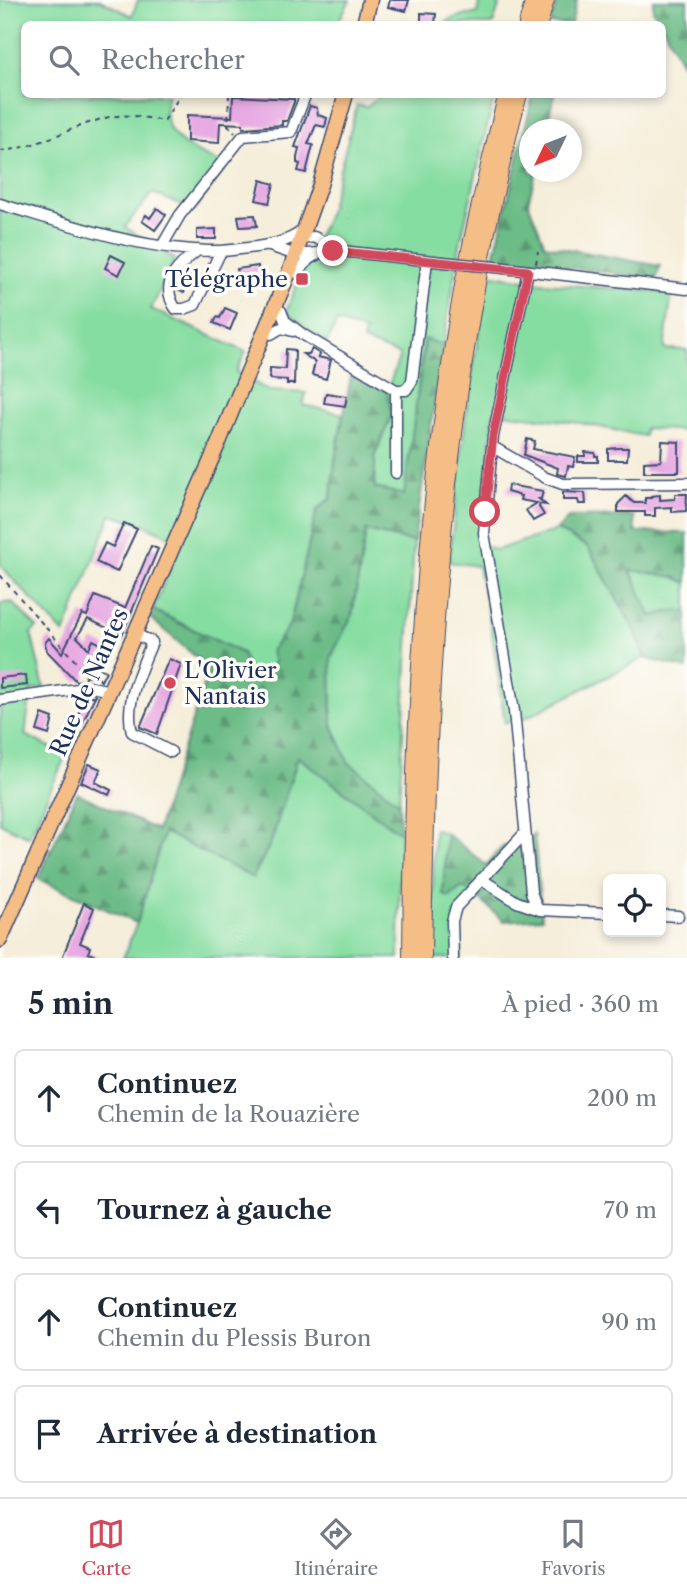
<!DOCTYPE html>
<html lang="fr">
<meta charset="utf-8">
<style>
:root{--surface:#fff;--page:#f2f2f3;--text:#1f2937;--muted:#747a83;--line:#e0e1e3;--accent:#d1495b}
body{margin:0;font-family:"Libre Caslon Text",serif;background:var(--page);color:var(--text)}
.controls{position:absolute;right:21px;bottom:21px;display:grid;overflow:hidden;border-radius:10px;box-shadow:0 4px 10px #0003}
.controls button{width:63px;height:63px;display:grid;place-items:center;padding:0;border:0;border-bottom:2px solid var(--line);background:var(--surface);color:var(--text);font:35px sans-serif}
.compass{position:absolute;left:519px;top:119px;width:63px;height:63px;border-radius:50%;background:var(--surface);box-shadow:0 4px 10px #0003;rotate:227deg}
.stop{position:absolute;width:21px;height:21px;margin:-16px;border:5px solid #d1495b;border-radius:50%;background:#fff}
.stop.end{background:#d1495b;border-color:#fff;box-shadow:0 2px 7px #0008}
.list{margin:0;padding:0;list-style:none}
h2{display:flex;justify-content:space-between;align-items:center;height:91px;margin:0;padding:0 28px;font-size:30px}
h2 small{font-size:23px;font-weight:400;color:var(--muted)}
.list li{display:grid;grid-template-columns:46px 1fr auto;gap:21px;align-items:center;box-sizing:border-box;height:98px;margin:0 14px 14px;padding:0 14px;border:2px solid var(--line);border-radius:10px}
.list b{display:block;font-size:26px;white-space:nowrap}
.list p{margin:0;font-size:23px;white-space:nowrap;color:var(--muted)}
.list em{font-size:23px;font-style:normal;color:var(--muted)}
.icon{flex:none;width:38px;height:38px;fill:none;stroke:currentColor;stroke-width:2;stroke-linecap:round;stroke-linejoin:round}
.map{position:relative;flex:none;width:687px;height:958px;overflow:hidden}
.search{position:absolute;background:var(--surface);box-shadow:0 4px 10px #0003;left:21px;right:21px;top:21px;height:77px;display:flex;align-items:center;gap:18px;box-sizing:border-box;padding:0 24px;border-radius:10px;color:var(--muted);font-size:26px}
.sheet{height:539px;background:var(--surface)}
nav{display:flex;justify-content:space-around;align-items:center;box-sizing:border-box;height:98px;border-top:2px solid var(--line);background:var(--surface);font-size:19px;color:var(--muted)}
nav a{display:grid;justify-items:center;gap:4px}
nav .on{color:var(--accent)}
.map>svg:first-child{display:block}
.green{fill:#86dda1;stroke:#508680;stroke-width:2}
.forest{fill:url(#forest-firs);stroke:#447672;stroke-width:2}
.building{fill:#e7aae3}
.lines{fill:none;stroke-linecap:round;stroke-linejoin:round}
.minor-casing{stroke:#3c4c71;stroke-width:13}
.major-casing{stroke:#3c4c71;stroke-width:17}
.highway-casing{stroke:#3c4c71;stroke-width:18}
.path{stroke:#3c4c71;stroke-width:2;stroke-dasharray:5 5;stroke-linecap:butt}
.minor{stroke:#fff;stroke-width:10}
.major{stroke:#f6be87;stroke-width:14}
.highway{stroke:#f6be87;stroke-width:16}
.minor-bridge-casing{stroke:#3c4c71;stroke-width:13;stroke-linecap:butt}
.minor-bridge{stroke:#fff;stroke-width:10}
.route{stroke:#d1495b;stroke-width:9}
.poi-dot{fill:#d1495b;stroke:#fdfcf7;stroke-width:2.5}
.labels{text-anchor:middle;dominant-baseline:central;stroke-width:7;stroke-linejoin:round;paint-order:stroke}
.poi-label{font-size:23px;fill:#1b2f5e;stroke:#fdfcf7;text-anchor:end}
.street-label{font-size:23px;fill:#1b2f5e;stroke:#fdfcf7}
</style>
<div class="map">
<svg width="687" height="958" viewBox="0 0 687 958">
<defs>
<pattern id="forest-firs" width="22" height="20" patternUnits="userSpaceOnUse" patternTransform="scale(1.75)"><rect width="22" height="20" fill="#6cbc87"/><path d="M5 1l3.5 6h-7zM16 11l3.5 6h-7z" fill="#589972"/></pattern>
</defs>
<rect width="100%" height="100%" fill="#fdfcf7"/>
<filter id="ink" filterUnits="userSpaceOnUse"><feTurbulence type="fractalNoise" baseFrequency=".0143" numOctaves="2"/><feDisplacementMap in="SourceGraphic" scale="14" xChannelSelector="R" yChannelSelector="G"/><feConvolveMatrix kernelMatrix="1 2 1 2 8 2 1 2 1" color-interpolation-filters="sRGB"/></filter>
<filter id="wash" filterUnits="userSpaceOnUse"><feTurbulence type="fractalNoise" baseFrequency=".00686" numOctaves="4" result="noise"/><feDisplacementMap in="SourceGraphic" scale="28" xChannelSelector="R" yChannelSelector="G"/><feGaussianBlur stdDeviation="1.57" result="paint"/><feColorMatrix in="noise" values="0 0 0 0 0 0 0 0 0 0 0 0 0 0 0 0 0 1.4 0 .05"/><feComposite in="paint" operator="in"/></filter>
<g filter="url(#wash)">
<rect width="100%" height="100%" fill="#f5eeda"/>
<path class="green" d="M0,0H100L132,16L138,0H350L337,24H24V94L168,95C155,139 195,151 227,166L194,210L152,193L125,227L175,259L151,309L246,352L236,372L269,391L306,393L303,405L343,414L335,461L331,498L317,510L290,624L271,651L274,662L266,675L249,674L241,653L153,610L181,542L143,524L111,515L64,634L0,565Z
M479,0H501L493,24H445L450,19L478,13Z
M383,94L475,95L493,101L460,244L443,345L424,340L405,495L375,488V455L392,414L387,391L400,355L363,341L365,331L337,322L327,343L286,312L302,271L328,215L357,105L367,107Z
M489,274L542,283L672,293L664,349L687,350V431L645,428L644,436L580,423L494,412L481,545L496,550L557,530L588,547L637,634L644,658L523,719L505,723L492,631L478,566L449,562L468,398Z
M366,531L414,542L399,803L348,762L332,725L331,657L352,615Z
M630,569L675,577L687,583V612L677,610L651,616Z
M12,602L37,628L31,633L44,688L31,690L25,735L66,755L29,837L0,823V604Z
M298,757L400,833L399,958H123L137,923L164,831L271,842Z
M434,829L447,834L443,895L462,887L476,896L460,915L461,958H432Z"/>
<path class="forest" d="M558,0H577L571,24H550Z
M653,0H687V75L662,24L653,10Z
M533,95H554L546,129L530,130V172H536L528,202L545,245L660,266L656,279L494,257Z
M425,339L443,345L414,542L366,531L352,615L331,657L332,725L348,762L399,803L400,833L298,757L271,842L253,878L164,832L137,923L38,879L77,793L157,830L209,668L150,618L153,610L242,653L249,674L266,675L274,662L271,651L290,624L317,510L331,498L335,461L351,376L387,391L392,414L375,455V488L404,495Z
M634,516L635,532L687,533V583L675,577L630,570L651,616L677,610L687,612V669L644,658L637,634L588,547L557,530L569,517Z
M447,834L486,865L503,846L518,848L534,834L542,918L504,921L476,896L462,887L450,897L443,895Z"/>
<g id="blocks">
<path class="building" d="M390,0H409L406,11L388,7Z
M421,13L436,14L435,24H421Z
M233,96L294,99V102L287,121H282V125L243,128V124L220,123L219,143L187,141V115L232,117Z
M310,106L317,108L318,115L327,118L325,127L316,125L308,144L313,145L306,173L298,171L300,164L297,163V158L299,148L295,147Z
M261,180L274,184L269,203L256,200Z
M157,208L166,215L155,230L142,221L146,215L150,218Z
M255,215L257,226L240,227L238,216Z
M216,229V239H197V230Z
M111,255L125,262L119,275L105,268Z
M258,266L259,281L248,282L247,277L238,278L237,269Z
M186,271L192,273L184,293L177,290L178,285Z
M225,308L237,313L230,330L214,323L217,317L220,318Z
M286,349L295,350L294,384H287V380L270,379V368L285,369Z
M312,349L320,354L318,357L331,360L326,379L312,375L315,362L303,354H309Z
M326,393L347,396L345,406L324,403Z
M527,439L535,441L533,449L575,457L573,467L568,466L566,476L557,474L558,468L524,455Z
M662,441L679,442V472H644V462L661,461Z
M618,448H628L627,460H608V449Z
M585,452L595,453V456H598V462H578V456H585Z
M508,485L543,491L541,499H539L546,505L540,504L539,507L544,515L533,521L526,510L537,503L520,500L521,496L507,492Z
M563,492L585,493L586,504H579L578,500H563Z
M675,494H687L686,511L672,512V507L655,508V516H645V512H618V504L626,496L634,503H645V498H651V496L660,495V500L675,499Z
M124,523L137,529L117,572L96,562L105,543L113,547Z
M151,546L158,549L122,635L88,619L77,637L89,649L93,640L107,647L98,668L106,671L101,681L89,669L84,680L76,681L47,651L45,643L49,638L62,653L82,614L87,616L95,596L125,608Z
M169,659L181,664L157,734L140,727Z
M26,675L27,685L0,688V678Z
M86,696H95L82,724L75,721Z
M42,714L53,718L49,735L37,731Z
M89,764L101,769L95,782L111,790L109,795L81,782Z
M84,903L94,908L80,943L90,947L88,953L101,958H62Z"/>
</g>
</g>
<g filter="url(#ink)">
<use href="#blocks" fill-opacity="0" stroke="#3c4c71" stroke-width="2"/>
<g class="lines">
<defs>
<path id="minor" d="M0,204C70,225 145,251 219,251C231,251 244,248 256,247C273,245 293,241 305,228
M295,240L314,237L341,251
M267,245L296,255L341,251L443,262
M162,246L180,215L243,136L291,132L305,96
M198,250C179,265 158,283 176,309H184L195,305L221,251
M504,268L687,289
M528,271L493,436L484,533L514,711L531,892L537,908L540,910
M297,273L309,259L316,255
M281,311L285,321L302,334L396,390
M271,334L281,328L293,331
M396,390H406L412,381L427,261
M493,447L546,478L563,484L687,483
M396,473V390
M135,634L152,642C141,669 124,703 132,732L171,752
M0,700L92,687L110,691
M481,879L517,902L540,910L608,913
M661,915L678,916
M453,958L452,921L456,907L525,833"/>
<path id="major" d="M364,24L370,0
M0,940L219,442L290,270L320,185L346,94"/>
<path id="highway" d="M527,24L534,0
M539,24L546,0
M411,958C413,735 423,511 462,291C474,225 490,160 507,94
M423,958C427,664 443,380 519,94"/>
</defs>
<use href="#minor" class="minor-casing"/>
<use href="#major" class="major-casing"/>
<use href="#highway" class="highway-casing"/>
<path class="path" d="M229,94L228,125L235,133
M0,151C39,148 72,125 110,117C128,113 146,118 164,121L181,94
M536,264L538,251
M0,575L89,677"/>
<use href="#minor" class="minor"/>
<use href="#major" class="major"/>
<use href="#highway" class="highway"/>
<defs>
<path id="minor-bridge" d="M443,262L504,268"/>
</defs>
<use href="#minor-bridge" class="minor-bridge-casing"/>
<use href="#minor-bridge" class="minor-bridge"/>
</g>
</g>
<g class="lines" filter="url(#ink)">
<path class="route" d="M333,251L528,271L493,436L485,512"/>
</g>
<g class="poi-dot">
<rect x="295" y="272" width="14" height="14" rx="3.5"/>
<circle cx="170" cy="683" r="7"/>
</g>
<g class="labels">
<g class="poi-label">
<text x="288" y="279">Télégraphe</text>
<text x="184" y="670" text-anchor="start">L'Olivier<tspan x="184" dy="26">Nantais</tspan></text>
</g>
<g class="street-label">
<text transform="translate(89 682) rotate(-66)">Rue de Nantes</text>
</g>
</g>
</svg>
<div class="controls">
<button><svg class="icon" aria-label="locate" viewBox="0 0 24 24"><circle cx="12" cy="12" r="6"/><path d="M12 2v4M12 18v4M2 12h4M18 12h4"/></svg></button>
</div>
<svg class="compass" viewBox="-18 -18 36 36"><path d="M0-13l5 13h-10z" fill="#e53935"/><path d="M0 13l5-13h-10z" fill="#747a83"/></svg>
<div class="stop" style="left:485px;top:512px"></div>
<div class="stop end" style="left:333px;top:251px"></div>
<div class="search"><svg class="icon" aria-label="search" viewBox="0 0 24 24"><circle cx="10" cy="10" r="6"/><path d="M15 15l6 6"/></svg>Rechercher</div>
</div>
<section class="sheet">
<h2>5 min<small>À pied · 360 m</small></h2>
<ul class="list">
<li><svg class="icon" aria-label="ahead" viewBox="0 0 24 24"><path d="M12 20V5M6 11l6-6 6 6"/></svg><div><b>Continuez</b><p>Chemin de la Rouazière</p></div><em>200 m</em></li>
<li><svg class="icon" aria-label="left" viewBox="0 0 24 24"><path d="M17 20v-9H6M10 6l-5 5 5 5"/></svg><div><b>Tournez à gauche</b></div><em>70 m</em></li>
<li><svg class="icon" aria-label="ahead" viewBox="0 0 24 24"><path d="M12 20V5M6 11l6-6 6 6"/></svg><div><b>Continuez</b><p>Chemin du Plessis Buron</p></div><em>90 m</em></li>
<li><svg class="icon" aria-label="arrive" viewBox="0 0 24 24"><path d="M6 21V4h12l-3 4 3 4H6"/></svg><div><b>Arrivée à destination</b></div></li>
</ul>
</section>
<nav>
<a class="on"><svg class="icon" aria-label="map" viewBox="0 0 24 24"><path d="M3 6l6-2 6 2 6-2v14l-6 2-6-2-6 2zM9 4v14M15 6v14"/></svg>Carte</a>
<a><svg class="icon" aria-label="directions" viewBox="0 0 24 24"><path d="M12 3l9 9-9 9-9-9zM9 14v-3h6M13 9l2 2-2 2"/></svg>Itinéraire</a>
<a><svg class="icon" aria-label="saved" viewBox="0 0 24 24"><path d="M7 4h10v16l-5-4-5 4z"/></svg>Favoris</a>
</nav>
